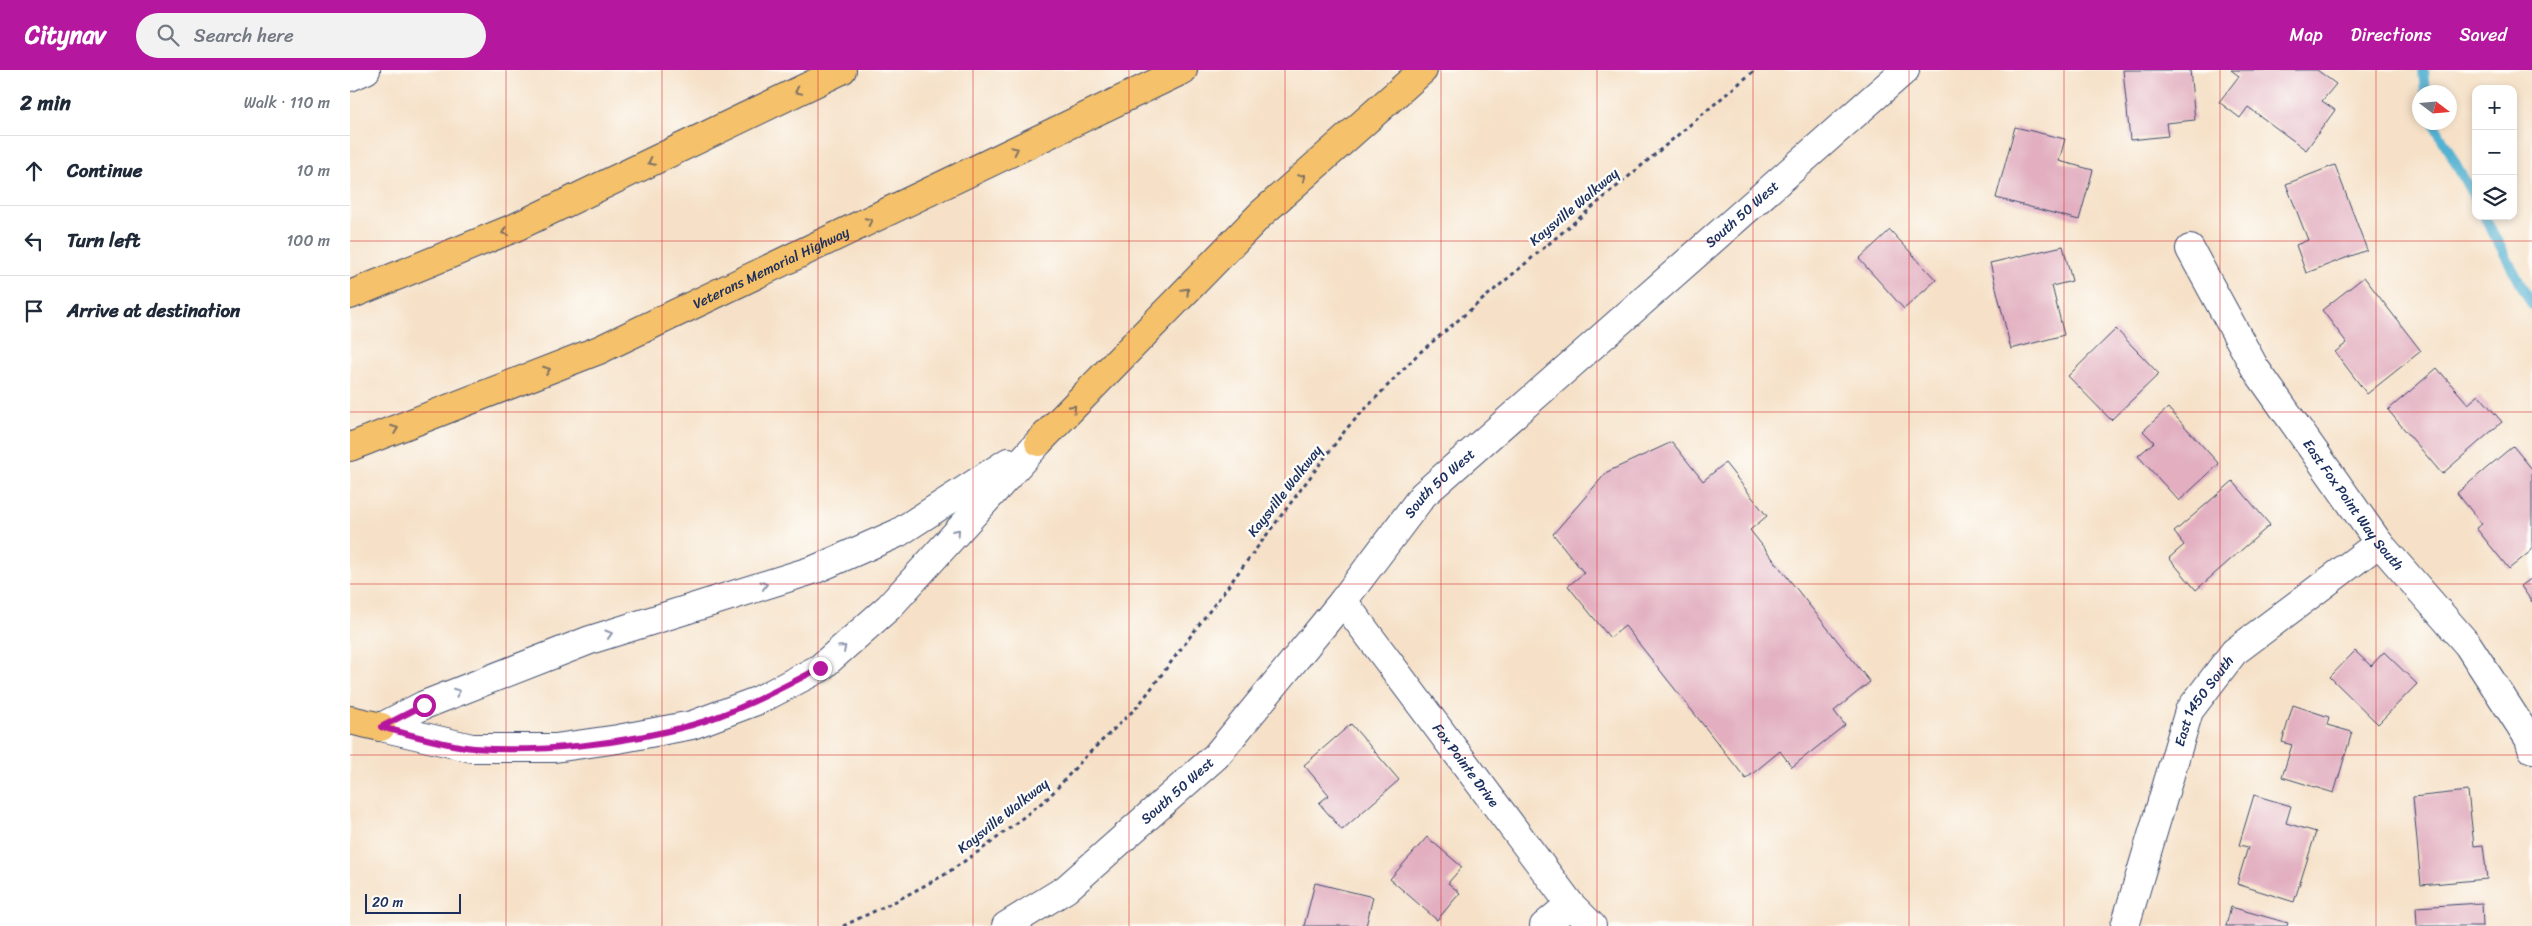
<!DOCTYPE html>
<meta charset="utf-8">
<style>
:root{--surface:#fff;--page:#f2f2f3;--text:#1f2937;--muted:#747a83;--line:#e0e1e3;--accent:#b5179e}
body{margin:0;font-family:Sriracha,sans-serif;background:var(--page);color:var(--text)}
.controls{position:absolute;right:15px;top:15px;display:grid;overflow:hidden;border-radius:10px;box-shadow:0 2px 8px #0003}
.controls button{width:45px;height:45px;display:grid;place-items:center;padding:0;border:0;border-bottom:1px solid var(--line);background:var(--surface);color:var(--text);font:25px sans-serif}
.compass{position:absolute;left:2062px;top:15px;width:45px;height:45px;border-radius:50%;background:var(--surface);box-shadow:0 2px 8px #0003;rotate:106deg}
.scale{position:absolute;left:15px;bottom:12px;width:96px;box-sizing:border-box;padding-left:5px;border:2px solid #1b2f5e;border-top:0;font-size:14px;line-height:18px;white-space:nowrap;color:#1b2f5e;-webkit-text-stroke:4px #fdfcf7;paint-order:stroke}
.stop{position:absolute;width:15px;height:15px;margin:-11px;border:4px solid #b5179e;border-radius:50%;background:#fff}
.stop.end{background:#b5179e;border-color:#fff;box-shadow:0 1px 5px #0008}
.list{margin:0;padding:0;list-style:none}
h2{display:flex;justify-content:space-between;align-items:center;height:65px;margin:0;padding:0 20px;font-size:21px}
h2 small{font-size:16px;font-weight:400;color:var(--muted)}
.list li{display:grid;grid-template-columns:32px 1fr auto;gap:15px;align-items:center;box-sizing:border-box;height:70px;padding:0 20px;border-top:1px solid var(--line)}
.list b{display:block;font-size:19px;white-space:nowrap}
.list em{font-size:16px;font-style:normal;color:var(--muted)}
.icon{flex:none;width:28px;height:28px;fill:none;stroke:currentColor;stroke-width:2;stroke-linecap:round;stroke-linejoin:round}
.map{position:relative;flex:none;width:2182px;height:856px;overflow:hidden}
header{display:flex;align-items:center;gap:30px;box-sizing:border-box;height:70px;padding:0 25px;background:var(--accent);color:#fff}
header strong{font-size:24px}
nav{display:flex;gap:28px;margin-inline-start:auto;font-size:18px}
.search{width:350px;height:45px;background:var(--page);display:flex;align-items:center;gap:12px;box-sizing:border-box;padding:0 18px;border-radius:28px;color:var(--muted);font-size:19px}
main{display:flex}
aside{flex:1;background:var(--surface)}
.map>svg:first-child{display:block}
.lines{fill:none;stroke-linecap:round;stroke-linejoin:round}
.stream{stroke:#52b1d1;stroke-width:10}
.building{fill:#e2aec0}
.minor-casing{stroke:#3c4a6e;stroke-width:30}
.highway-casing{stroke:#3c4a6e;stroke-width:30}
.path{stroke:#3c4a6e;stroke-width:3;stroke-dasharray:4 4;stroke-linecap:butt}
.minor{stroke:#fff;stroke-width:28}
.highway{stroke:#f5c16b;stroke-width:28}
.oneway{stroke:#7d7164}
.oneway2{stroke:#8d97ae}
.route{stroke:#b5179e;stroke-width:6}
.grid{fill:none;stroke:#d62828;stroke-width:1;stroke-opacity:0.55}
.labels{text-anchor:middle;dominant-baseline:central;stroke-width:5;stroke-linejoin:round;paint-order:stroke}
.street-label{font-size:14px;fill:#1b2f5e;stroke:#fdfcf7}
</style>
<header>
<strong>Citynav</strong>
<div class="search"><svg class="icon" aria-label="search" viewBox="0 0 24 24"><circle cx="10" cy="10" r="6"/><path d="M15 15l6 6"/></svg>Search here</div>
<nav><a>Map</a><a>Directions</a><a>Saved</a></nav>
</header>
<main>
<aside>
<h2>2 min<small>Walk · 110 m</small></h2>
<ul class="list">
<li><svg class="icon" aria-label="ahead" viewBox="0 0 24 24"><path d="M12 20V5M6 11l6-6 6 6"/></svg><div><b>Continue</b></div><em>10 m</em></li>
<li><svg class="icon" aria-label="left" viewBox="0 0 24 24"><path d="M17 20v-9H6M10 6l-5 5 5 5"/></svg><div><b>Turn left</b></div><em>100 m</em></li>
<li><svg class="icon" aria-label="arrive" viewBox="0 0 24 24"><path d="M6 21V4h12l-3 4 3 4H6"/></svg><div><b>Arrive at destination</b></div></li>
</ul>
</aside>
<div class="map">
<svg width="2182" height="856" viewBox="0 0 2182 856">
<rect width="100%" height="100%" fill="#fdfcf7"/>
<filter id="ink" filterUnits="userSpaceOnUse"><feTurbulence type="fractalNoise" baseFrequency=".02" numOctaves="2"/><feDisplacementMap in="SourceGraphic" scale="10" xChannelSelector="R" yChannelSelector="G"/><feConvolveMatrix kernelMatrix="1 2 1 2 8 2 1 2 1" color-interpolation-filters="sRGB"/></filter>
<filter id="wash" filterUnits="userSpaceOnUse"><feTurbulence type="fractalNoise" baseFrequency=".0096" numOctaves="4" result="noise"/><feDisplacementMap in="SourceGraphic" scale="20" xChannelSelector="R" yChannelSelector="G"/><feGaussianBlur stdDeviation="1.12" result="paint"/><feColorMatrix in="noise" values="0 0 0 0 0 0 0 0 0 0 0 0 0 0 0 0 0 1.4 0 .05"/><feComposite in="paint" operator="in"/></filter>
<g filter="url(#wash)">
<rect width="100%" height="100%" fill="#f6e1c8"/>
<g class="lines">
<path class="stream" d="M2073,0L2075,22
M2083,52L2126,131
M2134,146L2182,235"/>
</g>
<g id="blocks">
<path class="building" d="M1773,0H1840L1845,50L1816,53L1818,66L1780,70Z
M1881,0H1967L1986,14L1972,31L1985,40L1956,80L1898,37L1890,48L1869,32L1889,6Z
M1665,57L1715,69L1709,91L1743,100L1729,150L1646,128Z
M1985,95L2017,180L1956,203L1946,175L1958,170L1936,114Z
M1540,160L1586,210L1554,239L1509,189Z
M1713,176L1722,211L1702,216L1714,265L1661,279L1640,193Z
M2014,207L2071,281L2017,324L1985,282L1997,273L1972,240Z
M1766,259L1809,304L1761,350L1718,306Z
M2087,298L2118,334L2129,325L2152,352L2092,404L2038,340Z
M1818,338L1869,394L1829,431L1788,386L1804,372L1793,361Z
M1322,372L1353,411L1375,393L1417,446L1400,460L1520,612L1484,641L1495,655L1442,697L1430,681L1396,709L1275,556L1260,568L1218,516L1234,503L1203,464L1257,402Z
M2163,376L2182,399V480L2159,499L2126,458L2132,454L2107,423Z
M1883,411L1920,455L1846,520L1819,488L1834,475L1824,462Z
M2182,508V532L2171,516Z
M2005,581L2021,596L2034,582L2067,614L2028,654L1980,607Z
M1943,635L1979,647L1977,655L2002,662L1984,723L1932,707L1942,675L1932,672Z
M1001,654L1049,710L992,760L969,733L979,725L954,695Z
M2118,721L2124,776L2133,775L2137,809L2071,815L2063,727Z
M1904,725L1941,736L1936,753L1966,762L1944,832L1887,814L1898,777L1889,775Z
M1077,767L1112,797L1098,813L1110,823L1087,850L1040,809Z
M965,813L1023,827L1016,856H954Z
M2132,833L2133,856H2067L2066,837Z
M1881,837L1938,853L1937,856H1876Z"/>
</g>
</g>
<g filter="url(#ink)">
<use href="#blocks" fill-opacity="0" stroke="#3c4a6e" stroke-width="1"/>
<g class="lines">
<defs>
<g id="minor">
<path d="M0,7L16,0"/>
<path id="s1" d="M1840,179L1905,298L2029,473L2118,575L2179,669L2182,679"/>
<path id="s2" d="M993,531L1220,834L1242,856"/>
<path d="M31,657L122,678H205L268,669L342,655L409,630L470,598L539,537L689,372"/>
<path d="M31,657L74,635L240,570L466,499L548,463L658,392"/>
<path id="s3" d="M656,856L716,819L866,686L993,531L1073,425L1555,0"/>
<path d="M1194,856L1220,834"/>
<path id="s4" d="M1775,856L1839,641L1884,582L2029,473"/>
</g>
<g id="highway">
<path d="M0,225L164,158L492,0"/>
<path d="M689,372L911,144L1073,0"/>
<path id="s5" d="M0,377L249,280L833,0"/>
<path d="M0,650L31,657"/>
</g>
</defs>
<use href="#minor" class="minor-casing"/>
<use href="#highway" class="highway-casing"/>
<path class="path" d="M493,856L546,831L594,805L638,775L699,727L736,686L788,636L997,358L1068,284L1405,0"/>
<use href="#minor" class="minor"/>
<use href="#highway" class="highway"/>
</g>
<defs><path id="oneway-chevron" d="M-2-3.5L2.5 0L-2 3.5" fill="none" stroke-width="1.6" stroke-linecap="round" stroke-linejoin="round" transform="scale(1.25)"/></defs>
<g class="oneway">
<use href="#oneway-chevron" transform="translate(448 21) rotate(154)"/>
<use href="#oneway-chevron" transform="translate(665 80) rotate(-26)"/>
<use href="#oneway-chevron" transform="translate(301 92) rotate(154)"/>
<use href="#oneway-chevron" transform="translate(952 107) rotate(-42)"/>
<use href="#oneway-chevron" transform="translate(519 151) rotate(-26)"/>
<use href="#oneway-chevron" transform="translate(155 162) rotate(158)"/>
<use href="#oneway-chevron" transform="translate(836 221) rotate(-46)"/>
<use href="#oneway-chevron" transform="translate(197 300) rotate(-21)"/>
<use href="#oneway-chevron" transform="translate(723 338) rotate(-46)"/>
<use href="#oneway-chevron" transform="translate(45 359) rotate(-21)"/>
</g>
<g class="oneway2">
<use href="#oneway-chevron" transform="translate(607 462) rotate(-48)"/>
<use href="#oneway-chevron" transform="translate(414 515) rotate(-17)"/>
<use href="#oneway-chevron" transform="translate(259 564) rotate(-17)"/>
<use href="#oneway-chevron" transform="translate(493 578) rotate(-42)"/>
<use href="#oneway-chevron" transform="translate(107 622) rotate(-21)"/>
</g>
</g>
<g class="lines" filter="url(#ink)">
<path class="route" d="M74,635L31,657C59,664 96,676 124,678C191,683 278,673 342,655C388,642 429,619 470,598"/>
</g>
<path class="grid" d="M156,0V856M312,0V856M468,0V856M623,0V856M779,0V856M935,0V856M1091,0V856M1247,0V856M1403,0V856M1559,0V856M1714,0V856M1870,0V856M2026,0V856M0,171H2182M0,342H2182M0,514H2182M0,685H2182"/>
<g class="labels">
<g class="street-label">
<text transform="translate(1224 137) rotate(-40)">Kaysville Walkway</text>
<text stroke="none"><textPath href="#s3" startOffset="1029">South 50 West</textPath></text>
<text stroke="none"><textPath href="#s5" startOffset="458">Veterans Memorial Highway</textPath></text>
<text stroke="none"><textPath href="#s3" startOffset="624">South 50 West</textPath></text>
<text transform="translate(935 421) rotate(-52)">Kaysville Walkway</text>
<text stroke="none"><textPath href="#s1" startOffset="304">East Fox Point Way South</textPath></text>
<text stroke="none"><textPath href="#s4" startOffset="240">East 1450 South</textPath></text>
<text stroke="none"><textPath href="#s2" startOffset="205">Fox Pointe Drive</textPath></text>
<text stroke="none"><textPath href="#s3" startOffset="219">South 50 West</textPath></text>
<text transform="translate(653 746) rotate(-38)">Kaysville Walkway</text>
</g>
</g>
</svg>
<div class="controls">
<button>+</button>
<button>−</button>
<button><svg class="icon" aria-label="layers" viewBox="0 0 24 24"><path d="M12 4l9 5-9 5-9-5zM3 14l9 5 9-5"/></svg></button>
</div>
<svg class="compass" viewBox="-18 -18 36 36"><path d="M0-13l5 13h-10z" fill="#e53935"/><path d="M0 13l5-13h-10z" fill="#747a83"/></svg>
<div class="scale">20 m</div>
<div class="stop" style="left:74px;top:635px"></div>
<div class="stop end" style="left:470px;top:598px"></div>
</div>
</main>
